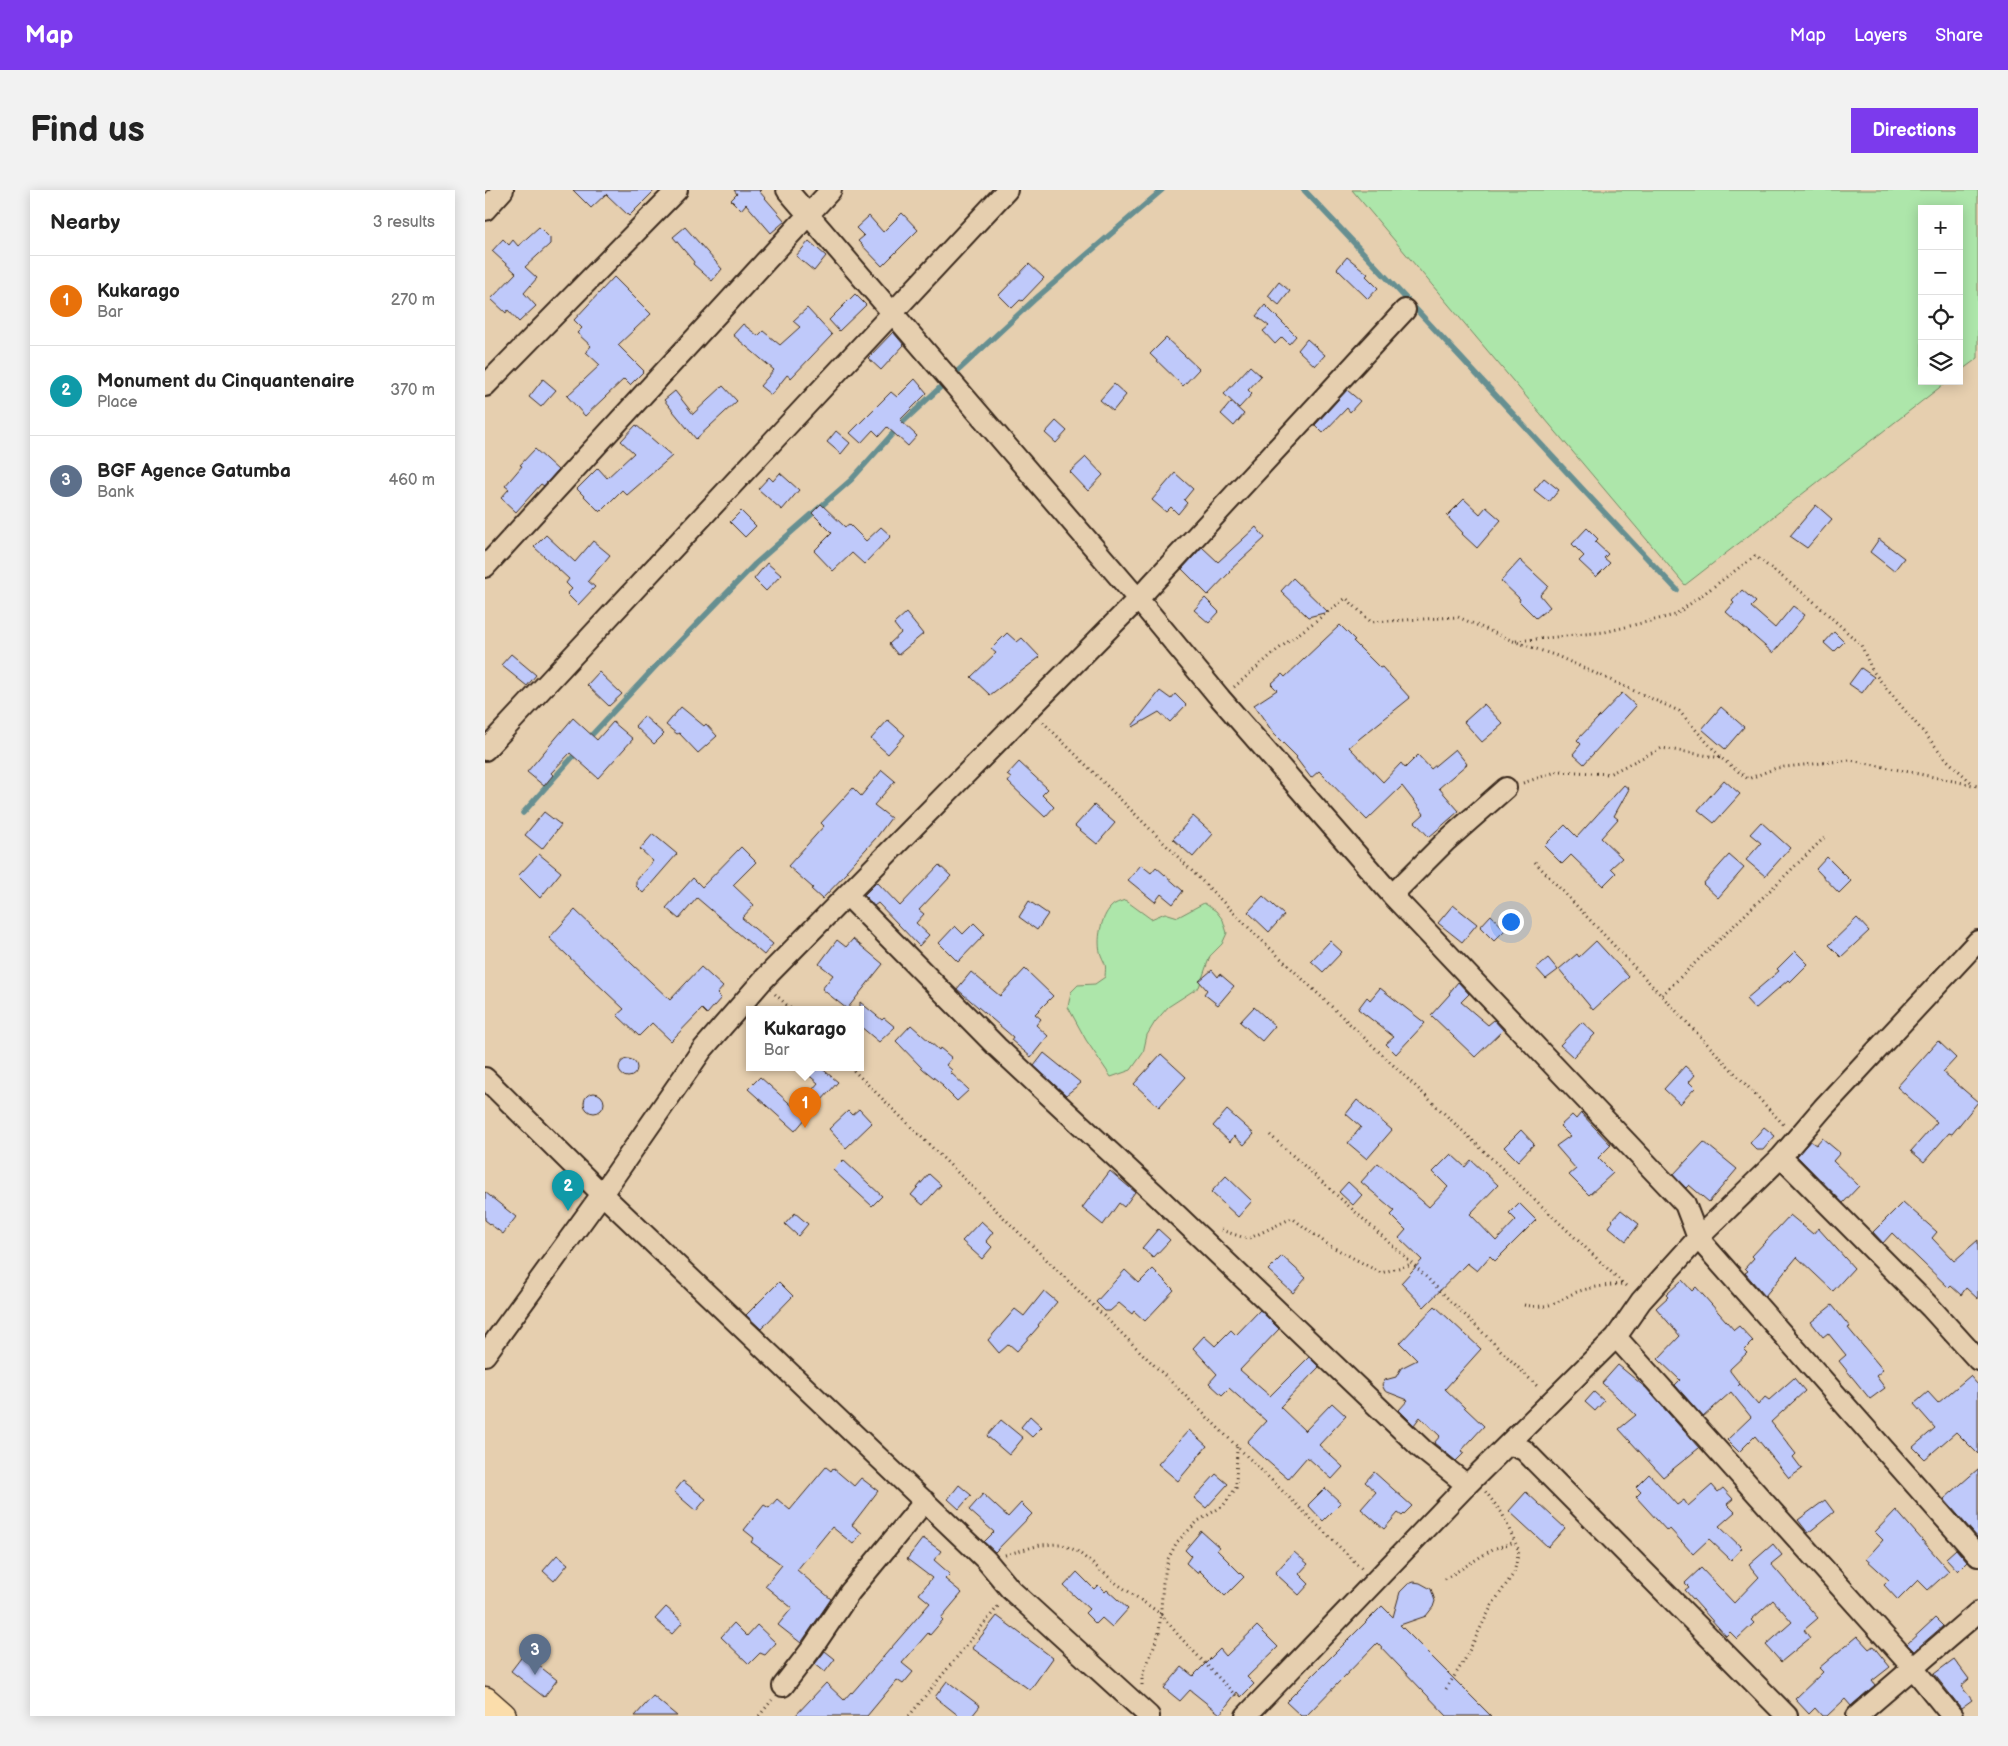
<!DOCTYPE html>
<meta charset="utf-8">
<style>
:root{--surface:#fff;--page:#f2f2f2;--text:#222;--muted:#767676;--line:#e0e0e0;--accent:#7c3aed}
body{margin:0;font-family:"Balsamiq Sans",sans-serif;background:var(--page);color:var(--text)}
.controls{position:absolute;right:15px;top:15px;display:grid;overflow:hidden;border-radius:0px;box-shadow:0 2px 12px #0003}
.controls button{width:45px;height:45px;display:grid;place-items:center;padding:0;border:0;border-bottom:1px solid var(--line);background:var(--surface);color:var(--text);font:25px sans-serif}
.you{position:absolute;left:1025px;top:731px;width:18px;height:18px;margin:-12px;border:4px solid #fff;border-radius:50%;background:#1a73e8;box-shadow:0 0 0 8px #1a73e833}
.badge{display:grid;place-items:center;width:32px;height:32px;border-radius:50%;background:var(--accent);color:#fff;font-size:16px;font-weight:700}
.pin{position:absolute;translate:-50% -41px;filter:drop-shadow(0 1px 2px #0008)}
.pin::after{content:'';position:absolute;top:26px;width:18px;height:15px;background:inherit;clip-path:polygon(0 0,100% 0,50% 100%)}
.popup{position:absolute;left:261px;top:816px;width:118px;height:65px;box-sizing:border-box;display:grid;place-content:center;border-radius:0px;background:var(--surface);filter:drop-shadow(0 1px 4px #0005);font-size:16px;white-space:nowrap;color:var(--muted)}
.popup b{font-size:19px;color:var(--text)}
.popup::after{content:'';position:absolute;left:50%;top:100%;margin-left:-10px;border:10px solid transparent;border-top-color:var(--surface)}
.list{margin:0;padding:0;list-style:none}
h2{display:flex;justify-content:space-between;align-items:center;height:65px;margin:0;padding:0 20px;font-size:21px}
h2 small{font-size:16px;font-weight:400;color:var(--muted)}
.list li{display:grid;grid-template-columns:32px 1fr auto;gap:15px;align-items:center;box-sizing:border-box;height:90px;padding:0 20px;border-top:1px solid var(--line)}
.list b{display:block;font-size:19px;white-space:nowrap}
.list p{margin:0;font-size:16px;white-space:nowrap;color:var(--muted)}
.list em{font-size:16px;font-style:normal;color:var(--muted)}
.icon{flex:none;width:28px;height:28px;fill:none;stroke:currentColor;stroke-width:2;stroke-linecap:round;stroke-linejoin:round}
.map{position:relative;flex:none;width:1493px;height:1526px;overflow:hidden;border-radius:0px}
header{display:flex;align-items:center;gap:30px;box-sizing:border-box;height:70px;padding:0 25px;background:var(--accent);color:#fff}
header strong{font-size:24px}
nav{display:flex;gap:28px;margin-inline-start:auto;font-size:18px}
.intro{display:flex;align-items:center;justify-content:space-between;box-sizing:border-box;height:120px;padding:0 30px}
h1{margin:0;font-size:35px}
.button{padding:12px 22px;border-radius:0px;background:var(--accent);color:#fff;font-size:18px;font-weight:700}
main{display:flex;gap:30px;padding:0 30px}
aside{flex:1;background:var(--surface);border-radius:0px;box-shadow:0 2px 12px #0003}
.map>svg:first-child{display:block}
.green{fill:#ade6aa;stroke:#748864}
.lines{fill:none;stroke-linecap:round;stroke-linejoin:round}
.stream{stroke:#668f91;stroke-width:5.5}
.building{fill:#bfc9fa;stroke:#3b2a1e}
.street-casing{stroke:#3b2a1e;stroke-width:24}
.primary-casing{stroke:#3b2a1e;stroke-width:31}
.path{stroke:#3b2a1e;stroke-width:3;stroke-dasharray:1 4;stroke-linecap:butt}
.street{stroke:#e6cfaf;stroke-width:20}
.primary{stroke:#fbddab;stroke-width:28}
</style>
<header>
<strong>Map</strong>
<nav><a>Map</a><a>Layers</a><a>Share</a></nav>
</header>
<div class="intro"><h1>Find us</h1><a class="button">Directions</a></div>
<main>
<aside>
<h2>Nearby<small>3 results</small></h2>
<ul class="list">
<li><span class="badge" style="background:#e8710a">1</span><div><b>Kukarago</b><p>Bar</p></div><em>270 m</em></li>
<li><span class="badge" style="background:#0f9aa8">2</span><div><b>Monument du Cinquantenaire</b><p>Place</p></div><em>370 m</em></li>
<li><span class="badge" style="background:#5c6f8a">3</span><div><b>BGF Agence Gatumba</b><p>Bank</p></div><em>460 m</em></li>
</ul>
</aside>
<div class="map">
<svg width="1493" height="1526" viewBox="0 0 1493 1526">
<rect width="100%" height="100%" fill="#e6cfaf"/>
<filter id="ink" filterUnits="userSpaceOnUse"><feTurbulence type="fractalNoise" baseFrequency=".02" numOctaves="2"/><feDisplacementMap in="SourceGraphic" scale="10" xChannelSelector="R" yChannelSelector="G"/><feConvolveMatrix kernelMatrix="1 2 1 2 8 2 1 2 1" color-interpolation-filters="sRGB"/></filter>
<g filter="url(#ink)">
<path class="green" d="M867,0H1493V168L1474,182V19H1437V191H1463L1200,395Z
M640,710L666,729L680,723L693,727L719,713L731,721L738,730L742,743L737,754L725,766L714,797L683,817L670,832L662,845L658,863L646,880L626,887L601,850L583,817L586,802L593,795L610,794L620,787C621,773 621,777 616,765C611,751 616,727 626,717C629,713 635,712 640,710Z"/>
<g class="lines">
<path class="stream" d="M819,0C945,132 1067,268 1192,400
M102,550L170,477L270,374L366,290L418,232L549,110L677,0
M38,623L93,561"/>
</g>
<path class="building" d="M88,0H170L144,26L121,4L106,18Z
M249,0H276L274,1L300,31L286,43L261,14L256,20L246,10L252,4Z
M417,23L433,40L397,76L373,51L379,46L371,38L384,26L398,42Z
M54,37L65,48V54L40,77L52,88L39,103L51,116L34,132L23,120L21,123L6,109L31,83L7,61L18,49L24,55L28,50L33,56Z
M200,37L237,79L227,91L208,74L209,72L188,47Z
M324,51L341,66L329,81L311,66Z
M862,67L883,84L881,86L893,98L883,109L852,79Z
M544,74L559,88L537,111L535,110L527,118L514,105Z
M129,87L166,124L133,155L159,181L145,195L139,189L100,226L82,206L115,175L101,162L106,156L92,143L97,138L89,130Z
M794,92L805,101L794,115L783,106Z
M370,104L381,115L354,141L344,130Z
M780,115L811,146L804,154L797,147L790,154L778,141L784,136L771,126Z
M322,118L347,145L306,188L302,185L286,205L275,196L289,180L248,145L258,134L273,146L278,141L295,155L315,137L308,131Z
M408,142L419,155L396,180L383,168Z
M681,148L714,179L698,196L665,164Z
M822,149L840,165L830,176L813,160Z
M765,176L776,186L763,200L767,204L754,218L739,204Z
M58,189L71,200L56,217L44,207Z
M430,189L442,203L415,230L432,246L423,256L402,237L394,246L388,240L376,253L365,243L406,202L412,207Z
M629,194L641,205L628,221L615,210Z
M238,196L252,211L211,249L179,210L190,201L208,224Z
M862,200L875,211L865,222L862,218L838,243L830,235Z
M746,212L759,224L749,236L736,224Z
M571,231L582,241L571,253L560,243Z
M151,235L187,266L142,305L137,300L115,322L92,299L113,278L122,288L149,263L136,251Z
M351,241L365,253L356,264L342,252Z
M50,259L73,280L59,296L56,294L31,322L16,308L24,299L20,296L37,276L35,275Z
M601,267L618,285L603,301L585,282Z
M295,283L314,300L297,320L273,299L284,287L288,291Z
M690,283L708,299L699,310L702,313L693,324L686,317L681,322L667,310Z
M1059,288L1074,300L1064,312L1049,300Z
M979,309L995,324L1001,317L1016,330L992,358L977,344L978,343L962,326Z
M336,314L360,337L364,334L381,351L396,337L406,346L379,374L367,363L348,381L329,361L347,343L327,323Z
M1331,315L1347,329L1322,358L1305,346Z
M256,321L271,336L260,347L245,332Z
M771,337L780,348L744,381L745,382L723,405L697,379L717,357L733,372Z
M1102,338L1113,349L1110,352L1123,364L1119,368L1125,373L1111,387L1094,371L1099,366L1087,354Z
M61,345L90,372L108,351L125,365L103,391L110,397L93,415L82,404L87,399L81,393L84,389L49,357Z
M1394,349L1419,368L1409,381L1385,362Z
M1035,370L1063,396L1055,405L1065,417L1051,428L1034,411L1035,409L1016,391Z
M282,373L296,385L281,401L269,389Z
M808,388L843,422L823,427L796,401Z
M1257,400L1271,412L1266,417L1290,438L1308,416L1320,425L1288,463L1241,422L1249,413L1247,411Z
M720,408L734,422L724,433L709,420Z
M421,423L438,444L413,465L404,454L416,443L409,434Z
M855,435L870,450L868,451L895,478L897,477L925,508L864,557L898,592L916,573L920,578L933,565L946,579L970,559L982,574L954,598L974,621L944,647L930,632L939,624L917,596L882,630L834,581L826,588L811,568L812,567L789,544L769,515L792,500L786,494L797,484L800,487Z
M1349,442L1359,452L1349,462L1339,453Z
M522,443L532,452L537,448L555,467L505,505L486,487L511,463L506,459Z
M26,464L51,485L42,496L16,475Z
M1376,478L1389,487L1377,503L1364,494Z
M114,482L137,504L124,516L102,495Z
M675,501L686,509L690,504L701,515L685,532L674,522L648,537L647,536Z
M1137,503L1151,516L1099,574L1088,564L1096,554L1092,550Z
M999,514L1018,534L997,552L979,532Z
M196,517L219,536L221,534L232,546L213,563L194,543L192,544L181,535Z
M1236,517L1259,537L1240,559L1217,539Z
M159,526L179,544L169,554L150,536Z
M88,528L112,550L128,532L148,549L113,588L85,563L66,583L68,585L59,596L42,582Z
M403,530L420,545L403,564L386,549Z
M534,572L563,599L557,605L569,617L560,627L523,592L526,588L522,585Z
M397,580L410,591L389,615L406,628L391,648L361,681L363,682L337,709L326,699L328,698L303,676L339,636L336,633L368,598L376,606Z
M1239,590L1255,604L1229,633L1213,620Z
M1139,595L1144,599L1129,626L1133,629L1116,648L1137,668L1126,678L1131,683L1118,696L1086,665L1077,674L1059,656L1080,635L1092,647Z
M609,615L630,633L612,654L590,636Z
M59,622L76,635L57,659L40,645Z
M708,626L728,644L708,667L688,649Z
M1276,632L1305,658L1280,686L1261,670L1276,653L1265,644Z
M168,644L192,664L158,703L151,696V691L168,671L155,659Z
M256,657L271,672L248,695L269,715L257,728L288,754L279,765L212,708L194,729L181,718L208,688L217,697Z
M54,664L76,682L55,708L33,686Z
M1244,665L1259,678L1233,708L1218,694Z
M1342,667L1366,691L1354,703L1331,679Z
M454,675L466,686L434,720L439,724L431,733L444,745L434,756L393,713L389,716L379,705L392,692L415,716Z
M656,675L666,683L671,677L698,701L688,714L676,704L670,712L643,690Z
M778,706L799,725L784,742L763,722Z
M544,711L563,724L552,740L534,727Z
M968,715L992,734L977,752L953,733Z
M90,720L185,810L216,777L238,797L232,804L236,808L222,824L217,819L186,851L167,833L154,846L132,825L139,819L64,748Z
M1006,725L1020,740L1009,751L995,737Z
M1372,728L1384,741L1356,767L1344,755Z
M489,733L500,744L473,772L454,753L470,736L478,744Z
M368,749L398,774L362,819L337,799L348,785L334,774L352,750L361,757Z
M845,751L857,762L838,782L826,771Z
M1111,751L1144,787L1108,820L1074,779L1092,764L1094,767Z
M1310,761L1323,774L1305,792L1303,790L1270,819L1261,809L1294,781L1292,779Z
M1063,768L1073,780L1061,789L1051,778Z
M540,779L568,806L550,824L556,829L551,835L563,846L546,867L526,850L528,847L472,799L486,782L515,806Z
M727,780L733,787L735,784L749,796L733,815L719,804L722,800L714,791Z
M973,792L984,804L976,812L1003,835L1009,830L1018,840L990,867L946,825L965,804L964,803Z
M895,798L940,833L911,864L901,854L909,847L873,819L882,807L885,810Z
M375,812L397,830L399,828L410,837L394,852L375,836Z
M769,817L790,836L777,851L755,832Z
M1097,832L1110,844L1088,867L1075,855Z
M426,835L454,860L455,858L467,868L461,875L467,880L465,882L484,900L472,911L457,896L458,895L438,879L411,851Z
M1453,851L1471,868L1458,882L1493,912L1467,944L1464,943L1439,972L1426,961L1452,932L1412,897Z
M559,863L596,893L581,905L549,876Z
M676,864L701,887L674,917L649,894Z
M134 878a9 9 0 1 1 18 0a9 9 0 1 1-18 0Z
M1200,876L1210,885L1204,892L1210,898L1195,914L1179,899Z
M314,877H335L353,892L327,921L318,911L333,893Z
M275,887L321,928L310,941L263,899Z
M99 913a10 10 0 1 1 20 0a10 10 0 1 1-20 0Z
M872,910L907,940L882,969L863,953L876,937L861,924Z
M374,919L387,933L361,958L344,939L363,921L367,925Z
M742,920L769,944L759,955L749,946L745,952L728,936Z
M1096,923L1126,955L1113,968L1128,983L1104,1005L1084,985L1091,979L1071,956L1085,946L1075,936L1087,925L1091,929Z
M1279,937L1290,946L1278,960H1272L1265,953Z
M1036,940L1049,954L1033,971L1019,957Z
M1337,948L1355,963L1348,971L1374,996L1358,1013L1312,966L1325,951L1331,955Z
M1219,952L1252,979L1224,1012L1204,995L1201,998L1188,985Z
M966,964L980,977L986,970L1013,995L985,1024L1011,1051L1031,1030L1024,1023L1034,1013L1051,1030L1010,1071L1005,1066L992,1081L982,1073L939,1117L916,1093L937,1070L914,1048L921,1040L906,1025L910,1021L876,992L893,973L944,1017L963,997L948,982Z
M358,970L397,1006L387,1016L348,980Z
M625,981L650,1002L639,1017L634,1013L618,1035L597,1018Z
M444,984L456,995L438,1015L426,1005Z
M741,986L767,1011L753,1027L726,1002Z
M863,992L877,1005L868,1015L854,1002Z
M0,1002L31,1027L18,1044L0,1030Z
M1418,1012L1452,1042L1447,1048L1469,1071L1493,1050V1109L1481,1098L1476,1105L1466,1096L1464,1098L1407,1043L1398,1053L1388,1042Z
M1136,1020L1154,1034L1141,1051L1124,1037L1128,1031L1127,1030Z
M310,1023L323,1034L313,1046L300,1034Z
M1305,1025L1328,1044L1333,1038L1369,1078L1348,1101L1312,1067L1280,1106L1260,1083L1263,1081L1260,1078L1269,1068L1267,1066Z
M496,1031L508,1042L501,1051L507,1057L497,1069L477,1051Z
M673,1039L685,1050L668,1068L657,1058Z
M797,1066L821,1088L808,1103L783,1080Z
M668,1079L689,1100L660,1131L649,1121L647,1124L634,1113L625,1121H620L611,1112L640,1080L654,1093Z
M1197,1090L1207,1101L1211,1097L1249,1140L1254,1136L1268,1151L1259,1160L1262,1163L1245,1179V1181L1255,1194L1253,1196L1255,1194L1273,1215L1280,1207L1284,1210L1309,1188L1320,1201L1286,1232L1311,1264L1308,1267L1317,1279L1304,1288L1270,1246L1254,1262L1242,1250L1266,1227L1246,1202L1218,1227L1190,1195L1195,1190L1173,1169L1195,1146L1171,1118L1183,1107L1181,1105Z
M294,1092L308,1106L276,1139L261,1125Z
M559,1101L572,1112L553,1135L554,1136L532,1161L524,1154L514,1163L503,1150L530,1119L539,1126Z
M1347,1115L1365,1137L1363,1138L1398,1180L1391,1186L1400,1198L1385,1209L1354,1171L1361,1165L1343,1143L1338,1147L1326,1132Z
M950,1116L996,1159L960,1199L999,1236L976,1261L979,1263L971,1271L949,1253L955,1246L935,1227L929,1235L914,1220L923,1210L900,1201L897,1195L900,1190L911,1187L916,1178L932,1170L915,1153Z
M775,1120L794,1139L755,1180L785,1206L824,1167L834,1177L795,1217L820,1241L847,1213L861,1226L834,1255L858,1277L847,1289L822,1267L803,1289L780,1269L762,1252L781,1231L744,1198L737,1205L724,1193L732,1184L708,1158L719,1146L730,1156L746,1140L751,1145Z
M1133,1175L1161,1198L1214,1258L1178,1287L1134,1239L1151,1225L1117,1193Z
M1485,1186L1493,1195V1264L1471,1242L1440,1269L1428,1257L1450,1238L1429,1214L1443,1202L1453,1213Z
M1109,1202L1119,1211L1110,1221L1100,1212Z
M545,1226L557,1237L547,1247L536,1237Z
M516,1230L538,1248L524,1265L502,1246Z
M704,1240L722,1256L693,1291L673,1274Z
M341,1277L346,1281L348,1278L369,1296L376,1288L393,1301L367,1335L377,1343L368,1354L347,1337L312,1380L346,1409L316,1453L293,1435L307,1418L280,1396L297,1375L266,1352L269,1348L259,1340L279,1315L284,1318L292,1309L305,1320Z
M1493,1279V1348L1459,1309Z
M889,1282L927,1316L917,1326L913,1323L899,1339L876,1319L891,1302L880,1292Z
M731,1284L743,1294L721,1318L709,1308Z
M1164,1284L1192,1315L1199,1310L1203,1316L1227,1295L1233,1302L1238,1298L1248,1309L1242,1314L1250,1322L1234,1336L1257,1358L1246,1370L1224,1349L1208,1364L1185,1339L1182,1341L1151,1307L1156,1302L1151,1297Z
M198,1291L221,1309L211,1321L189,1302Z
M474,1295L486,1305L474,1319L463,1309Z
M840,1298L856,1313L838,1331L823,1315Z
M1041,1302L1080,1338L1063,1357L1024,1321Z
M498,1304L523,1327L536,1313L547,1324L510,1362L499,1352L509,1342L484,1320Z
M1340,1310L1349,1322L1323,1343L1313,1330Z
M1411,1320L1464,1381L1443,1400L1433,1390L1413,1410L1399,1395L1404,1390L1381,1369L1398,1350L1390,1342Z
M716,1341L734,1357L732,1360L759,1387L740,1406L714,1380L712,1383L701,1373L706,1366L700,1360Z
M438,1348L456,1361L449,1370L465,1384L460,1389L477,1403L456,1428L458,1430L445,1445L443,1443L417,1473L428,1482L418,1494L412,1490L382,1526H310L341,1493L359,1510L366,1502L367,1503L445,1413L434,1404L447,1388L422,1369Z
M1288,1354L1297,1365L1286,1374L1333,1428L1319,1440L1325,1448L1296,1472L1281,1455L1307,1432L1288,1410L1266,1430L1269,1433L1252,1449L1245,1442L1241,1446L1200,1400L1204,1397L1200,1393L1216,1378L1249,1413L1274,1387L1264,1375Z
M1471,1359L1482,1372L1473,1381L1461,1368Z
M809,1362L823,1374L814,1384L824,1394L814,1405L790,1383Z
M72,1365L83,1374L69,1391L58,1381Z
M592,1382L609,1399L613,1395L620,1402L622,1400L643,1419L627,1437L617,1428L611,1434L600,1423L604,1419L579,1396Z
M929,1392L935,1393L946,1399L950,1411L948,1417L941,1426L915,1435L1006,1526H962L892,1453L821,1526H816L801,1512L897,1416L908,1427L915,1402L923,1394Z
M181,1417L198,1432L187,1444L170,1429Z
M512,1426L568,1468L545,1500L487,1458Z
M1450,1428L1458,1436L1429,1461L1422,1454Z
M249,1433L262,1446L272,1435L291,1453L280,1465L275,1463L264,1474L236,1447Z
M772,1436L793,1457L762,1487L769,1494L756,1507L752,1502L735,1524L705,1500L695,1511L679,1498L697,1477L708,1486L735,1459L741,1466Z
M1372,1446L1384,1459L1388,1456L1405,1477L1387,1491L1390,1495L1366,1516L1360,1509L1342,1526H1337L1330,1518L1324,1524L1310,1509L1338,1482L1334,1478Z
M340,1461L350,1469L340,1482L330,1474Z
M39,1464L72,1490L59,1507L26,1481Z
M1469,1469L1484,1489L1476,1496L1487,1510L1476,1518L1449,1484Z
M462,1491L495,1516L487,1526H474L450,1507Z
M168,1506L192,1526H150Z"/>
<g class="lines">
<defs>
<path id="street" d="M302,0L653,409L735,508L907,705L1200,1014L1213,1048L1493,1366
M0,20L18,0
M0,196L192,0
M0,377L346,0
M0,560L522,0
M362,705L512,857L668,1002L937,1259L982,1295
M907,705L961,651L1021,598
M0,888L117,1004L501,1370L526,1400L664,1526
M1296,967L1446,1118L1493,1170
M1131,1147L1428,1478L1467,1526
M0,1165L117,1004L217,860L277,791L653,409L920,120
M1024,1254L1039,1260L1302,1526
M298,1496L328,1457L365,1402L440,1311
M761,1526L982,1295L1131,1147L1156,1111L1213,1048L1296,967L1338,918L1493,751
M1372,1526L1493,1422"/>
<path id="primary" d="M0,1511L17,1526"/>
</defs>
<use href="#street" class="street-casing"/>
<use href="#primary" class="primary-casing"/>
<path class="path" d="M1031,451L1120,442L1190,425L1270,366L1326,409L1376,455L1387,480L1401,498L1462,570L1486,592
M749,497L791,461L861,408L886,432L973,427L1028,451L1072,466L1194,521L1236,568L1263,589L1291,578L1365,570L1493,596
M558,532L769,743L1143,1098
M1038,593L1074,581L1124,584L1177,558L1236,568
M1050,672L1299,935
M290,804L306,819
M1177,805L1339,648
M365,877L877,1379
M785,945L928,1074L1054,1198
M736,1040L763,1049L807,1028L842,1054L896,1083L927,1074
M1039,1115C1074,1121 1074,1105 1102,1099C1114,1096 1126,1095 1138,1094
M520,1365L555,1355L576,1354L592,1361L631,1393L676,1424L694,1446L753,1508
M960,1389L1008,1359L1030,1352
M657,1495V1487L674,1443L678,1393L683,1369L692,1352L713,1331L738,1316L751,1298L752,1256
M961,1499L979,1471L1007,1415L1029,1383L1034,1361L1017,1323L1000,1301
M274,1526L287,1510
M424,1526L515,1414"/>
<use href="#street" class="street"/>
<use href="#primary" class="primary"/>
</g>
</g>
</svg>
<div class="controls">
<button>+</button>
<button>−</button>
<button><svg class="icon" aria-label="locate" viewBox="0 0 24 24"><circle cx="12" cy="12" r="6"/><path d="M12 2v4M12 18v4M2 12h4M18 12h4"/></svg></button>
<button><svg class="icon" aria-label="layers" viewBox="0 0 24 24"><path d="M12 4l9 5-9 5-9-5zM3 14l9 5 9-5"/></svg></button>
</div>
<div class="you"></div>
<div class="pin badge" style="left:320px;top:938px;background:#e8710a">1</div>
<div class="popup"><b>Kukarago</b>Bar</div>
<div class="pin badge" style="left:83px;top:1021px;background:#0f9aa8">2</div>
<div class="pin badge" style="left:50px;top:1485px;background:#5c6f8a">3</div>
</div>
</main>
